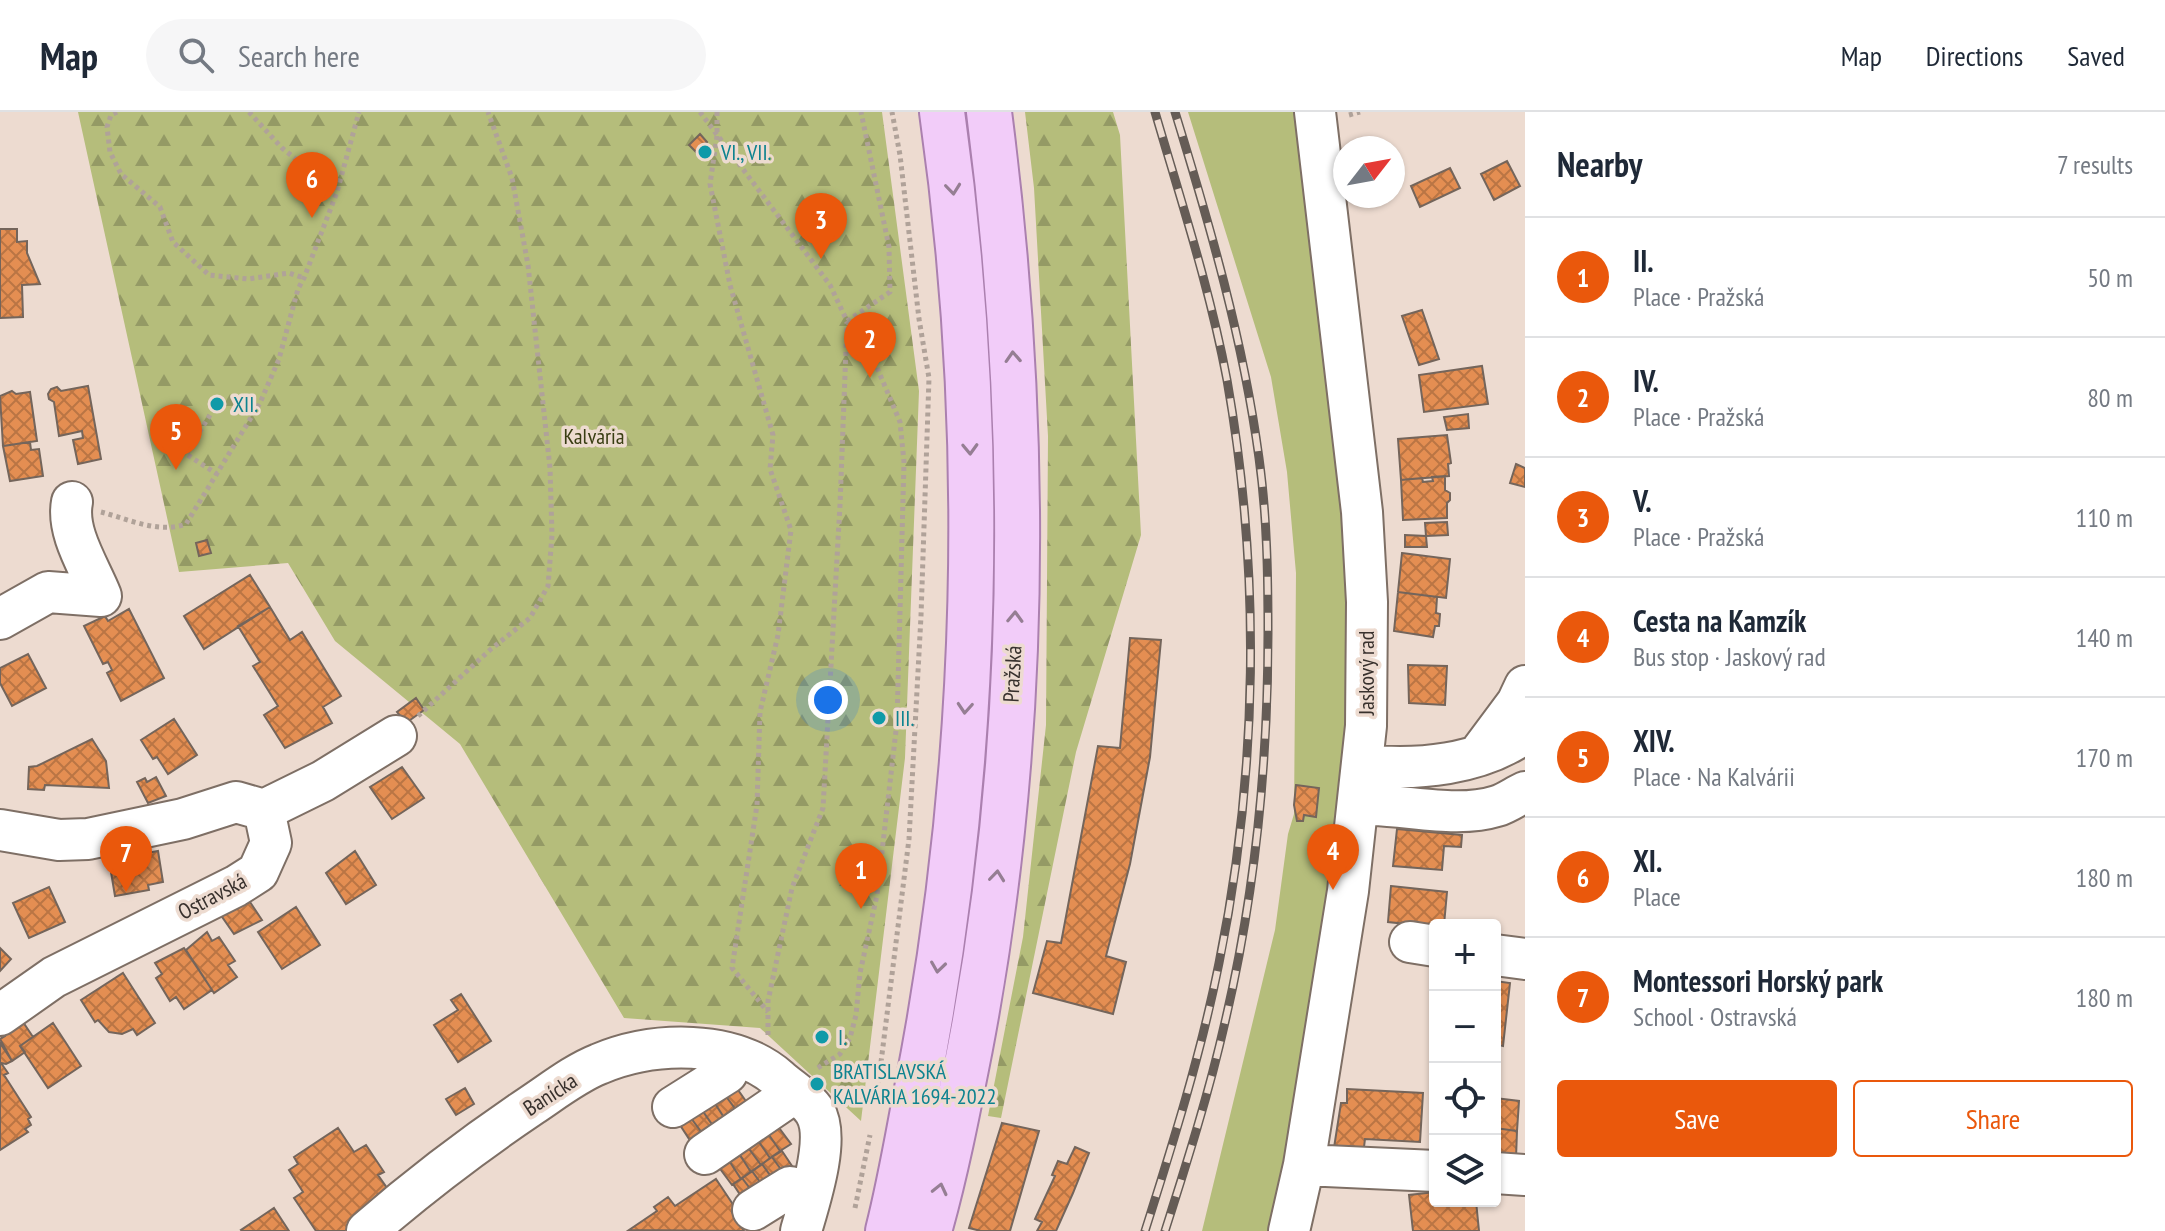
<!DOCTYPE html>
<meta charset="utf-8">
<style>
:root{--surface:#fff;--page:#f6f6f7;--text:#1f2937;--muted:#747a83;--line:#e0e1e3;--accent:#ea580c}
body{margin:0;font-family:"PT Sans Narrow",sans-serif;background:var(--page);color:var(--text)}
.controls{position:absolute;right:24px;bottom:24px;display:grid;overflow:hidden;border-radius:8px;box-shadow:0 2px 6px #0004}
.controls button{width:72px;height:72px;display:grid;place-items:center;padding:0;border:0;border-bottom:2px solid var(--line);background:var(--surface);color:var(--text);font:40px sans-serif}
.compass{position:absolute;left:1333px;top:24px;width:72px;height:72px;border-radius:50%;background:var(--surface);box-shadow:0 2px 6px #0004;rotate:59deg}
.you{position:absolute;left:828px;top:588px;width:28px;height:28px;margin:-20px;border:6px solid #fff;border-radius:50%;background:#1a73e8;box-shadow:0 0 0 12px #1a73e833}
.badge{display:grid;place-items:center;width:52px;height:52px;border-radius:50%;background:var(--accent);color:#fff;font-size:26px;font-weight:700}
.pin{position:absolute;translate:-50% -66px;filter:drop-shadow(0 2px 4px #0008)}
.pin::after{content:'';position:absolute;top:42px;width:28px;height:24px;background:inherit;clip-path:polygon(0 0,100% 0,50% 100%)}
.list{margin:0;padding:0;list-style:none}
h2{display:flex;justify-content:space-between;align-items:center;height:104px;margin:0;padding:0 32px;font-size:34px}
h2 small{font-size:26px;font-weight:400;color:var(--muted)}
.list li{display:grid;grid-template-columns:52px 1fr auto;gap:24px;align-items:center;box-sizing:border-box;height:120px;padding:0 32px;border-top:2px solid var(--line)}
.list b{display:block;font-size:30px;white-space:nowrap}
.list p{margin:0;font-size:26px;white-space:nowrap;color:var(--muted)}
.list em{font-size:26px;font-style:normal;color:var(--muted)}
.actions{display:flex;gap:16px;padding:24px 32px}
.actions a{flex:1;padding:18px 0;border:2px solid var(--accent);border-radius:8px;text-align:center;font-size:28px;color:var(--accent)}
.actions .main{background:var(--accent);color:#fff}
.icon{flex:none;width:44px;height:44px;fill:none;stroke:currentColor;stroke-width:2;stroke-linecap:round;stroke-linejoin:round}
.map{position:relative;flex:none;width:1525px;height:1119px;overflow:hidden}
header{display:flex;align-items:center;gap:48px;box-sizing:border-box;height:112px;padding:0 40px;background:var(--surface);border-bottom:2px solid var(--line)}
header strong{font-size:38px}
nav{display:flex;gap:44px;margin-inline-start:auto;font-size:28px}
.search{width:560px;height:72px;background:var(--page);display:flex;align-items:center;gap:20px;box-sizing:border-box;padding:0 28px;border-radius:44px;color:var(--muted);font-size:30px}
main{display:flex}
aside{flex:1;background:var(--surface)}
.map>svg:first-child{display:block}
.green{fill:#b5bd7b}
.forest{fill:url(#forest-firs)}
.building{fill:url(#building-cross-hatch);stroke:#74655b;stroke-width:2}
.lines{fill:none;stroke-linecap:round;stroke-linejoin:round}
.minor-casing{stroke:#7e6f65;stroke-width:44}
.major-casing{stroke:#ab80af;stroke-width:48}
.path{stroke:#b0a299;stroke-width:5;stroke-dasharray:4 4;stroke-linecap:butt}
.minor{stroke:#fff;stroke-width:40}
.major{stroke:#f2ccf9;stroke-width:44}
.rail-casing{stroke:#655c56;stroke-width:9}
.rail{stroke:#eddbd0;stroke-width:6;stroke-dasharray:18;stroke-linecap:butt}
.oneway{stroke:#957e93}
.culture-dot{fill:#0f9aa8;stroke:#eddbd0;stroke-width:3}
.labels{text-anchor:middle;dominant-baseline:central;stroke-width:7;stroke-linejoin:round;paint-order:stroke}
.culture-label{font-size:22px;fill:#0d838f;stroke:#eddbd0;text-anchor:start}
.park-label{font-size:22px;fill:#393d12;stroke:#eddbd0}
.street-label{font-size:22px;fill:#38312d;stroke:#eddbd0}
</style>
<header>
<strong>Map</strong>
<div class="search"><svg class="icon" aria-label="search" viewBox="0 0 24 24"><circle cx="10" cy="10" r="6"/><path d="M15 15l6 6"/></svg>Search here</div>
<nav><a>Map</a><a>Directions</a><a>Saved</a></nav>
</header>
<main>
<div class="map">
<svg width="1525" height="1119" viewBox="0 0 1525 1119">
<defs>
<pattern id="forest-firs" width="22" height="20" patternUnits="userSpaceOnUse" patternTransform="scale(2)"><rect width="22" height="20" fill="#b5bd7b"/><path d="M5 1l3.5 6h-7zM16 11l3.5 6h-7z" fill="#949a65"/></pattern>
<pattern id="building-cross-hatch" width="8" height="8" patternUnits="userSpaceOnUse" patternTransform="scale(2)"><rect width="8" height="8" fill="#e48e52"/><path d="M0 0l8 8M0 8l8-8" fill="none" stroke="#ba7544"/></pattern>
</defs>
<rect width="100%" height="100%" fill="#eddbd0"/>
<path class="green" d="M1188,0H1299L1346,434L1345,643L1343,690L1289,1046L1272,1119H1202L1275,818L1288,722L1294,702L1296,461L1287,360L1271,265Z"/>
<path class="forest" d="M78,0H882L919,279L905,646L861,1009L760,916L624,906L460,632L335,529L288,451L179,460Z
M1025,0H1113L1120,23L1141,423L1076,640L1001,1006L988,1004L1023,825L1046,613L1048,324L1034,76Z"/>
<path class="building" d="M700,22L707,30L697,41L689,33Z
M1507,49L1520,74L1494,88L1481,62Z
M1450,56L1460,76L1420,95L1411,74Z
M0,117H17V130L27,129V141L40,172L22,173L23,205L0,206Z
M1422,198L1439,247L1419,253L1402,204Z
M1482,254L1488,292L1424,300L1419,263Z
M88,274L101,347L78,352L73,328L83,326L82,319L59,324L54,290L49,287L48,282L51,277L57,275L61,279Z
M12,279L16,282L30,280L37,329L3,334L0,284Z
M1468,302L1469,316L1447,318L1444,305Z
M1447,323L1451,351L1448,352L1449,364L1401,368L1398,327Z
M30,330L31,338L39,337L43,364L10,369L3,334Z
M1516,352L1525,356V375L1510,371Z
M1445,364V378L1450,381V388L1447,391V406L1403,408L1401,368L1422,366L1423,370L1433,369L1432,365Z
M1447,410L1448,423L1426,424L1425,411Z
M1405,423L1426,424L1427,435H1405Z
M207,428L211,441L199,444L196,431Z
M1402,441L1450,447L1446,486L1398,480Z
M250,463L270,495L204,537L184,504Z
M1398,480L1437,485L1436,501L1440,502L1439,514H1435L1433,525L1394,519Z
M270,495L290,528L302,520L341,584L323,595L332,611L285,636L264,603L278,594L253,554L260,550L238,514Z
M129,497L164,566L121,589L107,561L112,558L108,550L103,552L84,514L105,504L108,509Z
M1130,526L1161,528L1150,645L1130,752L1106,844L1126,850L1113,902L1033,881L1047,829L1061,831L1098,634L1120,636Z
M28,542L46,576L12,594L0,571V556Z
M1408,553L1447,554L1445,593L1409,591Z
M416,586L424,598L406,611L397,600Z
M174,607L197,643L168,662L157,645L153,647L141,628Z
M92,627L106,649L109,676L45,673L44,678L28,677L29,655L37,654Z
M402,655L424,686L392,707L370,675Z
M156,665L166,684L148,691L137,670L145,666L147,670Z
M1296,673L1319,676L1316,705L1304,703L1303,709H1297L1294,693Z
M1397,717L1462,723L1461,735L1444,734L1442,758L1393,754Z
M158,739L163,770L148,773L149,778L115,784L109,748Z
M355,739L376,773L346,792L326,761Z
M1391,774L1447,780L1444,813L1435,815L1388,810Z
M49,775L65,810L29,826L13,791Z
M246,784L262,808L234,822L218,799Z
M296,795L320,833L282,857L258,820Z
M207,820L212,829L219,825L235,849L228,853L237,865L214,881L186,838Z
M0,836L11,847L0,859Z
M184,836L212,878L184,897L176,885L170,889L156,866L162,862L155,851Z
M123,861L155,911L137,923L133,917L122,922L109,920L98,908L95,910L81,888Z
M1495,869L1510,871L1503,934L1495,932Z
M461,882L491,929L458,950L434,913L458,898L451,888Z
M21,907L33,925L20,934L25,940L12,949L0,927L5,924L3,920Z
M53,911L81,954L48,976L20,934Z
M0,931L12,949L6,952L1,951L8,961L4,963L31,1005L28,1007L31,1013L25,1017L28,1020L0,1038Z
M736,975L750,995L739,1002L725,983Z
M465,976L474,992L456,1003L446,987Z
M1347,977L1423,981L1420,1030L1365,1027L1363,1043L1333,1042L1341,991H1347Z
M725,983L739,1002L727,1010L714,990Z
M1495,986L1519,989L1517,1019L1495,1016Z
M714,990L727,1010L716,1018L702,998Z
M702,998L716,1018L705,1025L691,1006Z
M691,1006L705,1025L693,1033L680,1013Z
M1002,1011L1039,1019L1010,1119H981L969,1116Z
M777,1013L791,1032L780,1039L767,1020Z
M338,1016L354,1040L366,1033L384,1060L378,1063L387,1076L347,1119H316L294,1086L303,1080L289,1058L298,1052L294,1045Z
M1495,1016L1517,1019L1516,1046L1495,1044Z
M767,1020L780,1039L770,1046L757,1027Z
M757,1027L770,1046L761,1053L747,1034Z
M747,1034L761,1053L751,1060L738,1040Z
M1075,1035L1089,1041L1073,1081L1056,1119H1037L1042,1110L1035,1107L1055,1064L1052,1063L1058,1049L1067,1052Z
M782,1039L794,1057L785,1063L772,1045Z
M738,1040L751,1060L741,1067L728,1047Z
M772,1045L785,1063L775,1070L762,1052Z
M728,1047L741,1067L732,1073L718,1054Z
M762,1052L775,1070L765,1077L752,1059Z
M752,1059L765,1077L755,1083L742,1066Z
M742,1066L755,1083L745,1090L733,1072Z
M716,1067L736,1097L732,1100L744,1119L629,1118L657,1099L654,1095L668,1085L675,1094Z
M1435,1080V1089H1476L1479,1119H1413L1409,1083Z
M274,1096L289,1119H242L241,1118Z"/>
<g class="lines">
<defs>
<path id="minor" d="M0,507L48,480L101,484C90,456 66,421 72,390
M1482,638L1517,591L1525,574
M1363,653L1372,693C1413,694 1458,706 1497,694C1507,691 1516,684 1525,680
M1363,653C1417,659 1480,653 1525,621
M264,698L323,669L396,624
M0,718L59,728L88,727L183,707L236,690L264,698L271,731L258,760L236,774L54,865L0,903
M1410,830L1435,834
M1495,843L1525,847
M673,995L727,961L734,944
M705,1042L794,981
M1304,1053L1435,1059
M1495,1061L1525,1063
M753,1098L790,1075L812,1080
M367,1119C420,1073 474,1032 532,993C553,979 576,961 599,952C654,929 733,927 779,967C790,977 808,988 815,1000C831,1026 809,1091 801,1119
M1289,1119L1304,1053L1348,779L1366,614L1367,490L1362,400L1315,0"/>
<path id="major" d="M888,1119C900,1072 908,1024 917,977C980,655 988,324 942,0
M929,1119C946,1059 958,997 970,936C1029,628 1029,310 989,0"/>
</defs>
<use href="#minor" class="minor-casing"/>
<use href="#major" class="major-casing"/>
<path class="path" d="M117,0L111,3L107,15L110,40L121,62L160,95L173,130L209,163L248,167L289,161L304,166
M249,0L282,36L337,80
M700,0L830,173L847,209L876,253L900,310L904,350L897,610L877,783L860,861L856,903L850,926L840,942L816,957
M717,0V24L710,72L730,173L773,323L770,357L791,418L778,523L760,600L757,693L732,856L768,900
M1349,3L1360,0
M847,209L890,180L889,135L861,0
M210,303L186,342L217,362
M101,400C128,407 159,422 186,412L260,291L279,247L298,177L304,166L337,80L359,0
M418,604L491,537L530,506L548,474L552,423L550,356L528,153L512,66L488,0
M768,923V889L792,776L823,696L840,393L847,210
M876,990L909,727L921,504L929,266L919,207L900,43L892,0
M855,1096L870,1023"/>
<use href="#minor" class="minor"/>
<use href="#major" class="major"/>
<defs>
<path id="rail" d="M1145,1119C1173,1031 1201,942 1219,851C1258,660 1261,461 1227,268C1210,177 1181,89 1155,0
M1165,1119C1187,1050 1209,981 1225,910C1255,782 1268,652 1268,521C1268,462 1267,404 1259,346C1243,227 1210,114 1175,0"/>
</defs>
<use href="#rail" class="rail-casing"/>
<use href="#rail" class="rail"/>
</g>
<defs><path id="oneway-chevron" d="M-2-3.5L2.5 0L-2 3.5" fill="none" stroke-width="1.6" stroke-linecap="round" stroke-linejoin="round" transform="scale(2)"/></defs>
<g class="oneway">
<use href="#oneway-chevron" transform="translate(953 77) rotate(84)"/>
<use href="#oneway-chevron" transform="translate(1013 245) rotate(-93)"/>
<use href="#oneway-chevron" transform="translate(970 337) rotate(88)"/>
<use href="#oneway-chevron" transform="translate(1015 505) rotate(-88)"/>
<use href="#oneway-chevron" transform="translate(965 596) rotate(94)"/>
<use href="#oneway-chevron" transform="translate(997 764) rotate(-84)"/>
<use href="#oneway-chevron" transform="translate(938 855) rotate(98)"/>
<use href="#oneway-chevron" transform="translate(940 1077) rotate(-77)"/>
</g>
<g class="culture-dot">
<circle cx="705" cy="40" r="8"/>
<circle cx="217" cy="292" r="8"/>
<circle cx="879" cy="606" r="8"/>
<circle cx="822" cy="925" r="8"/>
<circle cx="817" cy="972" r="8"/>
</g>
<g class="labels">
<g class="culture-label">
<text x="721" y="40">VI., VII.</text>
<text x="233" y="292">XII.</text>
<text x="895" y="606">III.</text>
<text x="838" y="925">I.</text>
<text x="833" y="959">BRATISLAVSKÁ<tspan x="833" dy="25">KALVÁRIA 1694-2022</tspan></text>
</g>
<g class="park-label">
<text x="594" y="324">Kalvária</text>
</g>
<g class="street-label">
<text transform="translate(1366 561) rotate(-90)">Jaskový rad</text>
<text transform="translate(1012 562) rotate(-87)">Pražská</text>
<text transform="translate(212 784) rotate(-28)">Ostravská</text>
<text transform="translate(550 982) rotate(-33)">Banícka</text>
</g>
</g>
</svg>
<div class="controls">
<button>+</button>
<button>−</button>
<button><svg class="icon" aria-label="locate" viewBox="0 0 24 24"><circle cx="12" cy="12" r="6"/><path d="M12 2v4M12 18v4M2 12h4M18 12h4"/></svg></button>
<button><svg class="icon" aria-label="layers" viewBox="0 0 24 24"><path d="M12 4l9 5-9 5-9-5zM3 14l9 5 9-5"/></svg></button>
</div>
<svg class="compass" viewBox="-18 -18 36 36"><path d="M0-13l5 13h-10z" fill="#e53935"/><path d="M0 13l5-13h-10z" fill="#747a83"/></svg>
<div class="you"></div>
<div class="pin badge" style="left:861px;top:797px">1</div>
<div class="pin badge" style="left:870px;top:266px">2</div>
<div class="pin badge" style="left:821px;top:147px">3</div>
<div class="pin badge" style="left:1333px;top:778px">4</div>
<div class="pin badge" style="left:176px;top:358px">5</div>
<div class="pin badge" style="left:312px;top:106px">6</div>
<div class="pin badge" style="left:126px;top:780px">7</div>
</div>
<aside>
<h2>Nearby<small>7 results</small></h2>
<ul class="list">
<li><span class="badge">1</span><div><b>II.</b><p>Place · Pražská</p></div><em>50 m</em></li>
<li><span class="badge">2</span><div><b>IV.</b><p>Place · Pražská</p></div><em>80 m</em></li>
<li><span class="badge">3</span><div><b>V.</b><p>Place · Pražská</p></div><em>110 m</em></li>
<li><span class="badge">4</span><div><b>Cesta na Kamzík</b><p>Bus stop · Jaskový rad</p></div><em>140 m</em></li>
<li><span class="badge">5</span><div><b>XIV.</b><p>Place · Na Kalvárii</p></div><em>170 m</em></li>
<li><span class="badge">6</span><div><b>XI.</b><p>Place</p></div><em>180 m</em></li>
<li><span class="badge">7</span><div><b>Montessori Horský park</b><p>School · Ostravská</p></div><em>180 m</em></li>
</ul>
<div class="actions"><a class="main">Save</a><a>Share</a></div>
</aside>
</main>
